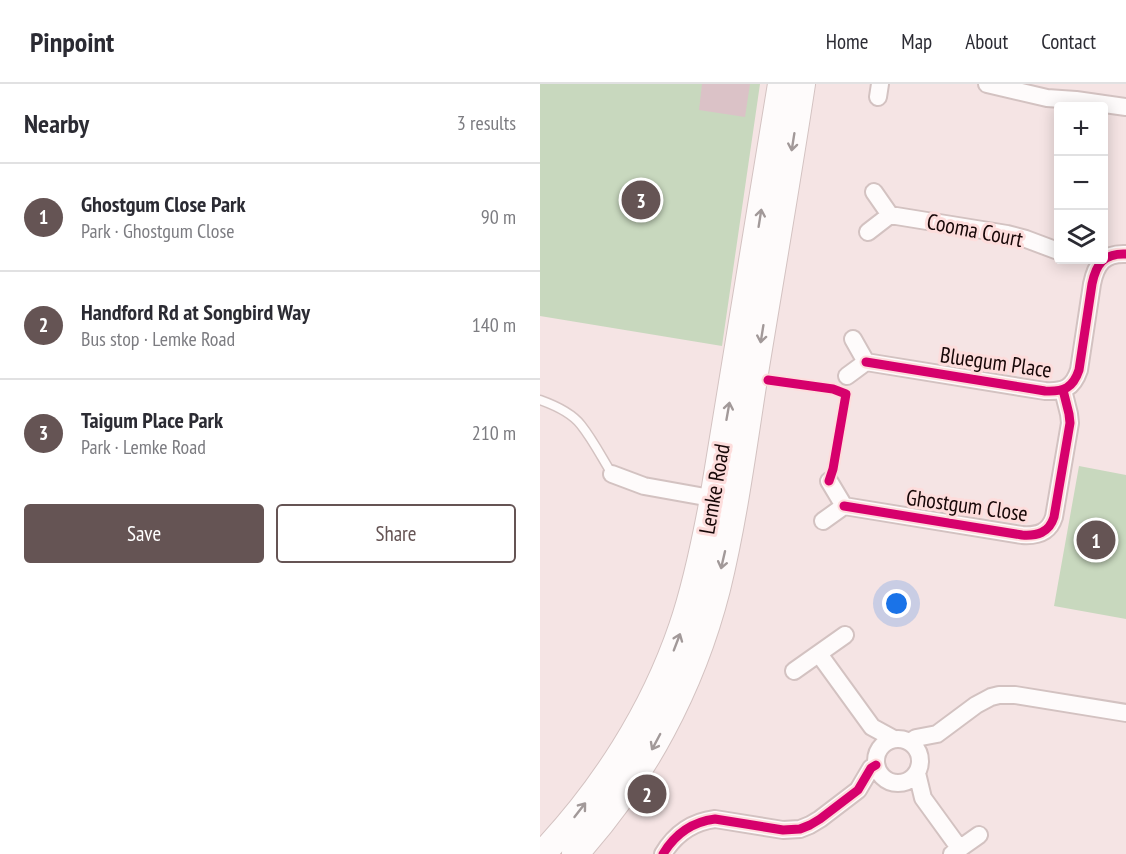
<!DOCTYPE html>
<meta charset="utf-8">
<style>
:root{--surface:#fff;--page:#f7f7f7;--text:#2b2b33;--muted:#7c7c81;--line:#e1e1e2;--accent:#655454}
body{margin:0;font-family:"PT Sans Narrow",sans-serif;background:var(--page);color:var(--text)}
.controls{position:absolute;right:18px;top:18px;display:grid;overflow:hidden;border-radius:6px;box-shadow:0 3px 15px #0003}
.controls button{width:54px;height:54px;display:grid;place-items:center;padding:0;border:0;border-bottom:2px solid var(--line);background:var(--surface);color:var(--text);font:30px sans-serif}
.you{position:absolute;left:357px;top:520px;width:21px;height:21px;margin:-15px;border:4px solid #fff;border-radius:50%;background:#1a73e8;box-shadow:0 0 0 9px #1a73e833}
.badge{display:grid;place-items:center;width:39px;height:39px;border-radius:50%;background:var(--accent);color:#fff;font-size:20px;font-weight:700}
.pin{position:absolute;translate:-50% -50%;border:3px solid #fff;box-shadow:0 2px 6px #0006}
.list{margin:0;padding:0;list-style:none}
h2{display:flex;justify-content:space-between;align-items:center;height:78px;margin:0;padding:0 24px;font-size:26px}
h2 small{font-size:20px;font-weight:400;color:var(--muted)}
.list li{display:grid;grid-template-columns:39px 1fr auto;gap:18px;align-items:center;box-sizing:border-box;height:108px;padding:0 24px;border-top:2px solid var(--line)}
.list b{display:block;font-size:22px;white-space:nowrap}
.list p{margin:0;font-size:20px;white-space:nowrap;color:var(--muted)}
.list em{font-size:20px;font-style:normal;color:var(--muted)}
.actions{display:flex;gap:12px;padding:18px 24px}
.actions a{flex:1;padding:14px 0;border:2px solid var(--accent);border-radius:6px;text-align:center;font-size:21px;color:var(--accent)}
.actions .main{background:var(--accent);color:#fff}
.icon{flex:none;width:33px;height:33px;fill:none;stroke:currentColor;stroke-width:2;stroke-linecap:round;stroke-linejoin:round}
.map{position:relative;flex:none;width:586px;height:770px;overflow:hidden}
header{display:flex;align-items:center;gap:36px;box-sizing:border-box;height:84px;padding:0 30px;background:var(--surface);border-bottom:2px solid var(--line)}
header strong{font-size:28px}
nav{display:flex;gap:33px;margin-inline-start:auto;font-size:21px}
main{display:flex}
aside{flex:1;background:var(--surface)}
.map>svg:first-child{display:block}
.green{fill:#c8d8be}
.building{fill:#dbc2c7}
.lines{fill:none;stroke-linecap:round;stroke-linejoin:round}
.service-casing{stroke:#d3c2c1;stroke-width:11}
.minor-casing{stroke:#d3c2c1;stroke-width:20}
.primary-casing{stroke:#d3c2c1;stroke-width:28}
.service{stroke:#fefbfb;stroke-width:8}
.minor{stroke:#fefbfb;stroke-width:16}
.primary{stroke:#fefbfb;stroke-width:26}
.cycleway-casing{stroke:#fddddc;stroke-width:13}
.cycleway{stroke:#d6006c;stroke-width:9}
.oneway{stroke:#a29999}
.labels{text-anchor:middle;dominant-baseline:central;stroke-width:6;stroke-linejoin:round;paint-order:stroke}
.street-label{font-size:22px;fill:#170707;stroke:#fddddc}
</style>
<header>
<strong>Pinpoint</strong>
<nav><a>Home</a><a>Map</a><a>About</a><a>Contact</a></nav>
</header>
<main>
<aside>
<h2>Nearby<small>3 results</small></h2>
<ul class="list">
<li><span class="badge">1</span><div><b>Ghostgum Close Park</b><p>Park · Ghostgum Close</p></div><em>90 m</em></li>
<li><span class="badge">2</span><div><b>Handford Rd at Songbird Way</b><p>Bus stop · Lemke Road</p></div><em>140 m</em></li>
<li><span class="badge">3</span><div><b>Taigum Place Park</b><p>Park · Lemke Road</p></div><em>210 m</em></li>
</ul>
<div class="actions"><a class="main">Save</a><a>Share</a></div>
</aside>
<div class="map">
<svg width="586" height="770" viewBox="0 0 586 770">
<rect width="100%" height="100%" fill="#f5e4e4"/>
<path class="green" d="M0,0H220L182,262L0,232Z
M539,382L586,391V535L514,522Z"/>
<path class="building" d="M162,0H210L205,33L159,26Z"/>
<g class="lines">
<defs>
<path id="service" d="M0,316C14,321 31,328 41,341C53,356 62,374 72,390"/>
<path id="minor" d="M447,0L507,14L536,16L586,23
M338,13L340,0
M350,131L467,150L486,155L518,167
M328,148L350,131L334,108
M326,278L505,307C524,308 533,304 539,286L552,200C556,180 564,169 586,170
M307,292L326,278L313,255
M72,390L104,402L182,416
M304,422L482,451C497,452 509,449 514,433L530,339L529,330L523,306
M283,437L304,422L289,397
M279,570L332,643L354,655
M254,587L305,551
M336 677a22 22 0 1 1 44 0a22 22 0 1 1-44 0Z
M370,658L376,654L397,650L436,621L451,613L459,611H475L586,629
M377,689L383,714L420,765
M123,770C135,750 151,738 175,735L243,746L260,745L270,741L280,735L318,706L331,684L336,681
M412,770L439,751"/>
<path id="primary" d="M2,770C63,706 113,628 142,543C156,502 165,458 173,415L241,0
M35,770C103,695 152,603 177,505C194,436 203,365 214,295C230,197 247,99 262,0"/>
</defs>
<use href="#service" class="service-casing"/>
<use href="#minor" class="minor-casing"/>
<use href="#primary" class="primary-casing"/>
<use href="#service" class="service"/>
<use href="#minor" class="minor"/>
<use href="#primary" class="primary"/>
<defs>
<path id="cycleway" d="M326,278L505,307C524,308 533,304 539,286L552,200C556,180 564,169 586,170
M228,296L293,305L306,310L293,385L289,397
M304,422L482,451C497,452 509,449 514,433L530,339L529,330L523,306
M123,770C135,750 151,738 175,735L243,746L260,745L270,741L280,735L318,706L331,684L336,681"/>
</defs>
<use href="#cycleway" class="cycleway-casing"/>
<use href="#cycleway" class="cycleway"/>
</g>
<defs><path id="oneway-shaft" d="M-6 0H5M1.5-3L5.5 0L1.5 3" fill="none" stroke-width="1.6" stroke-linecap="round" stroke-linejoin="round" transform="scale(1.5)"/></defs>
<g class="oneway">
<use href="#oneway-shaft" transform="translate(253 58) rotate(99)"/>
<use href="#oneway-shaft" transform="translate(220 134) rotate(-81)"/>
<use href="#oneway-shaft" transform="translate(222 250) rotate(99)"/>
<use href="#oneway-shaft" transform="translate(188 327) rotate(-80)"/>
<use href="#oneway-shaft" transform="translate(183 476) rotate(103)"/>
<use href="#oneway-shaft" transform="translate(137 558) rotate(-69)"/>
<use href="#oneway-shaft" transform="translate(116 658) rotate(118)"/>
<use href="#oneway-shaft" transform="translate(40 726) rotate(-52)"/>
</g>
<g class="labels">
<g class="street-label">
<text transform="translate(435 146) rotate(11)">Cooma Court</text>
<text transform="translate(456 278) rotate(8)">Bluegum Place</text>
<text transform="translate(174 405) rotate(-80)">Lemke Road</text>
<text transform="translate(427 421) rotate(8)">Ghostgum Close</text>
</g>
</g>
</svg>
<div class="controls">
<button>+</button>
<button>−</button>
<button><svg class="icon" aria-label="layers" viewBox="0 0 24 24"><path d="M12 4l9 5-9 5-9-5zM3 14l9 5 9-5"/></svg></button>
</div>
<div class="you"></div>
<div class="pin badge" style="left:556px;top:456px">1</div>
<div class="pin badge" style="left:107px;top:710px">2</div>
<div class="pin badge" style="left:101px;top:116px">3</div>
</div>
</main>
